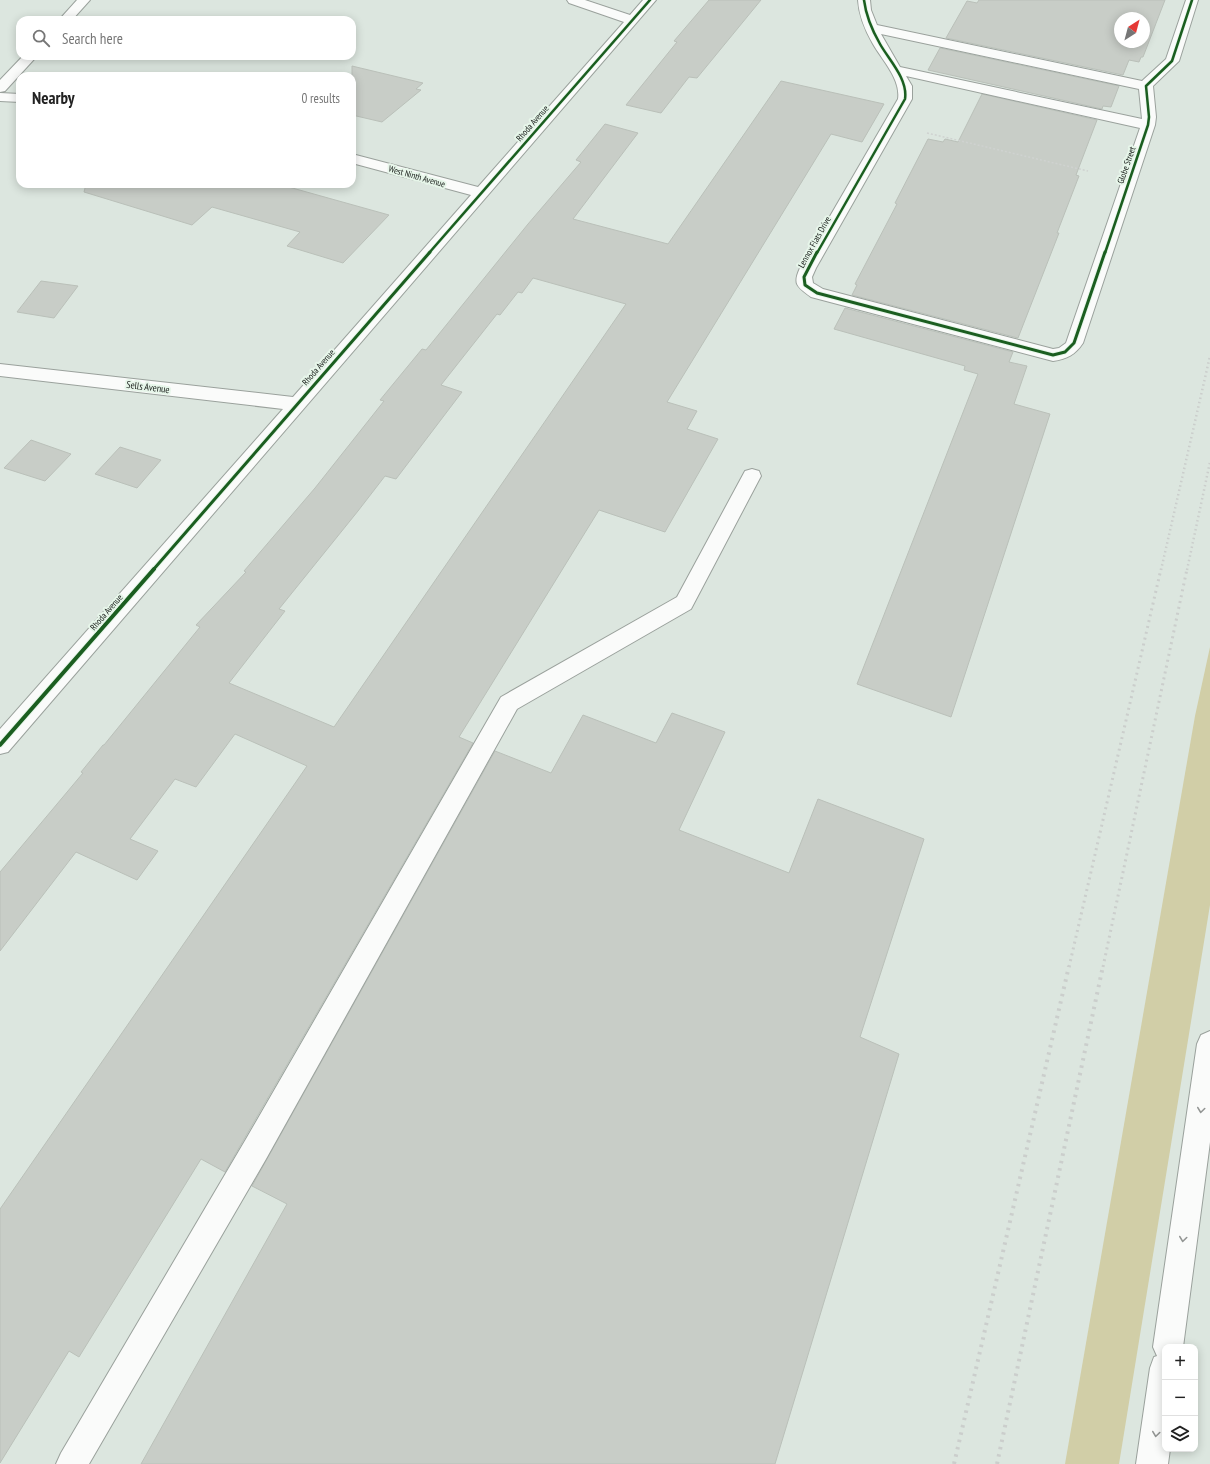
<!DOCTYPE html>
<meta charset="utf-8">
<style>
:root{--surface:#fff;--page:#f6f6f6;--text:#222;--muted:#767676;--line:#e0e0e0}
body{margin:0;font-family:"PT Sans Narrow",sans-serif;background:var(--page);color:var(--text)}
.controls{position:absolute;right:12px;bottom:12px;display:grid;overflow:hidden;border-radius:8px;box-shadow:0 2px 10px #0003}
.controls button{width:36px;height:36px;display:grid;place-items:center;padding:0;border:0;border-bottom:1px solid var(--line);background:var(--surface);color:var(--text);font:20px sans-serif}
.compass{position:absolute;left:1114px;top:12px;width:36px;height:36px;border-radius:50%;background:var(--surface);box-shadow:0 2px 10px #0003;rotate:36deg}
.list{margin:0;padding:0;list-style:none}
h2{display:flex;justify-content:space-between;align-items:center;height:52px;margin:0;padding:0 16px;font-size:17px}
h2 small{font-size:13px;font-weight:400;color:var(--muted)}
.icon{flex:none;width:22px;height:22px;fill:none;stroke:currentColor;stroke-width:2;stroke-linecap:round;stroke-linejoin:round}
.map{position:relative;flex:none;width:1210px;height:1464px;overflow:hidden}
.search{position:absolute;background:var(--surface);box-shadow:0 2px 10px #0003;left:16px;top:16px;width:340px;height:44px;display:flex;align-items:center;gap:10px;box-sizing:border-box;padding:0 14px;border-radius:12px;color:var(--muted);font-size:15px}
.panel{position:absolute;background:var(--surface);box-shadow:0 2px 10px #0003;left:16px;top:72px;width:340px;height:116px;border-radius:12px}
.map>svg:first-child{display:block}
.green{fill:#d1cea7}
.building{fill:#c8cdc7;stroke:#bac0b9;fill-rule:evenodd}
.lines{fill:none;stroke-linecap:round;stroke-linejoin:round}
.minor-casing{stroke:#9aa19c;stroke-width:2}
.path{stroke:#cfd2d0;stroke-width:1.5;stroke-dasharray:2 2;stroke-linecap:butt}
.minor{fill:#fafbfa;fill-rule:evenodd}
.rail-far2{stroke:#cbcecc;stroke-width:2.5;stroke-dasharray:1.5 3;stroke-linecap:butt}
.rail-far1{stroke:#cbcecc;stroke-width:3;stroke-dasharray:2 4;stroke-linecap:butt}
.rail{stroke:#cbcecc;stroke-width:4;stroke-dasharray:2.5 5;stroke-linecap:butt}
.cycleway-far2-casing{stroke:#e7f6ea;stroke-width:4}
.cycleway-far1-casing{stroke:#e7f6ea;stroke-width:5}
.cycleway-casing{stroke:#e7f6ea;stroke-width:6}
.cycleway-far2{stroke:#1b5e20;stroke-width:2.5}
.cycleway-far1{stroke:#1b5e20;stroke-width:3}
.cycleway{stroke:#1b5e20;stroke-width:4}
.oneway{stroke:#939694}
.labels{text-anchor:middle;dominant-baseline:central;stroke-width:4;stroke-linejoin:round;paint-order:stroke}
.far-street-label{font-size:9px;fill:#161b17;stroke:#e7f6ea}
.street-label{font-size:10px;fill:#161b17;stroke:#e7f6ea}
</style>
<div class="map">
<svg width="1210" height="1464" viewBox="0 0 1210 1464">
<rect width="100%" height="100%" fill="#dce6df"/>
<path class="green" d="M1210,647V905L1119,1464H1065L1195,716Z"/>
<path class="building" d="M709,0H761L697,78L689,77L661,113L626,105L677,42L674,41Z
M979,0H1165L1143,57H1141L1139,62L1129,60L1123,75L946,38L967,1L977,3ZM1120,18H1144V42H1120Z
M940,48L1119,86L1111,107L1103,106L1102,109L928,70Z
M352,66L423,83L416,89L421,90L382,122L352,115Z
M781,81L884,104L862,142L831,134L667,402L697,411L687,429L718,439L665,532L599,510L459,737L473,743L225,1172L201,1159L79,1357L69,1351L0,1463V1209L307,766L235,734L196,787L175,779L130,839L158,851L137,880L76,852L0,951V872L83,773L81,772L103,745H104L200,627L196,625L246,572L244,571L315,488L384,401L380,400L422,349L426,350L528,224L581,162L576,160L605,124L638,133L573,219L668,244ZM533,278L626,304L334,727L229,683L285,611L279,609L358,511L385,476L396,479L462,392L441,385L497,314L500,315L518,292L522,293Z
M982,94L1097,120L1076,175L1079,176L1057,233H1059L1018,338L852,295L857,285L855,284L897,204L895,203L928,139L943,142L945,139L958,142Z
M86,184H278L389,215L343,263L287,246L300,232L212,207L192,225L84,192Z
M41,281L78,286L54,318L17,312Z
M845,308L1013,352L1009,362L1027,366L1014,404L1050,414L951,717L857,684L978,374L964,370L965,366L834,329Z
M31,440L71,454L45,481L4,468Z
M120,447L161,460L137,488L95,474Z
M672,713L725,732L679,830L789,873L818,799L924,839L860,1037L899,1054L775,1464H141L287,1204L252,1186L495,751L551,773L583,715L656,743Z"/>
<g class="lines">
<defs>
<path id="minor" d="M77,0H90L72,20H59Z
M567,0H585L630,15L643,0H656L8,752L0,754V729L283,409L0,376V364L293,397L471,195L352,163V154L478,187L624,22L569,3Z
M858,0H870L871,10L877,25L1142,81L1166,59L1186,0H1198L1179,61L1153,86L1156,117L1155,125L1083,343C1075,355 1067,359 1053,361L811,297C798,287 792,285 800,268L898,99C901,79 882,60 873,44C865,30 859,16 858,0ZM881,34L1139,89L1142,119L900,67ZM906,76L1140,128L1066,343L1059,348L1053,349L823,289L813,283L812,277L816,268L912,99V86Z
M23,56H37L5,91L0,92V80Z
M0,93L20,94V102L0,101Z
M752,469L759,471L761,476L691,609L517,709L266,1159L89,1464H56L61,1453L246,1139L501,697L677,597L745,471Z
M1210,1031V1142L1183,1347H1165V1449H1170L1168,1464H1136L1150,1368L1154,1357L1157,1356L1153,1347L1197,1044L1201,1035Z"/>
</defs>
<use href="#minor" class="minor-casing"/>
<path class="path" d="M927,133L1088,171"/>
<use href="#minor" class="minor"/>
<path class="rail-far2" d="M1161,570L1210,356
M1187,570L1210,462"/>
<path class="rail-far1" d="M1069,967L1161,569
M1103,967L1187,569"/>
<path class="rail" d="M954,1464L1069,966
M997,1464L1103,966"/>
<defs>
<path id="cycleway-far2" d="M429,253L650,0
M817,253L905,99C908,79 889,60 880,44C872,30 866,16 864,0
M1105,253L1148,125L1149,117L1146,86L1172,61L1192,0"/>
<path id="cycleway-far1" d="M817,252L804,277L805,285L817,293L1053,355L1065,352L1074,343L1105,252
M153,570L430,252"/>
<path id="cycleway" d="M0,745L154,569"/>
</defs>
<use href="#cycleway-far2" class="cycleway-far2-casing"/>
<use href="#cycleway-far1" class="cycleway-far1-casing"/>
<use href="#cycleway" class="cycleway-casing"/>
<use href="#cycleway-far2" class="cycleway-far2"/>
<use href="#cycleway-far1" class="cycleway-far1"/>
<use href="#cycleway" class="cycleway"/>
</g>
<defs><path id="oneway-chevron" d="M-2-3.5L2.5 0L-2 3.5" fill="none" stroke-width="1.6" stroke-linecap="round" stroke-linejoin="round"/></defs>
<g class="oneway">
<use href="#oneway-chevron" transform="translate(1201 1110) rotate(98)"/>
<use href="#oneway-chevron" transform="translate(1183 1239) rotate(98)"/>
<use href="#oneway-chevron" transform="translate(1156 1434) rotate(98)"/>
</g>
<g class="labels">
<g class="far-street-label">
<text transform="translate(532 123) rotate(-49)">Rhoda Avenue</text>
<text transform="translate(1126 165) rotate(-71)">Globe Street</text>
<text transform="translate(417 176) rotate(16)">West Ninth Avenue</text>
<text transform="translate(814 242) rotate(-61)">Lennox Flats Drive</text>
<text transform="translate(318 367) rotate(-49)">Rhoda Avenue</text>
<text transform="translate(106 612) rotate(-49)">Rhoda Avenue</text>
</g>
<g class="street-label">
<text transform="translate(148 387) rotate(7)">Sells Avenue</text>
</g>
</g>
</svg>
<div class="controls">
<button>+</button>
<button>−</button>
<button><svg class="icon" aria-label="layers" viewBox="0 0 24 24"><path d="M12 4l9 5-9 5-9-5zM3 14l9 5 9-5"/></svg></button>
</div>
<svg class="compass" viewBox="-18 -18 36 36"><path d="M0-13l5 13h-10z" fill="#e53935"/><path d="M0 13l5-13h-10z" fill="#767676"/></svg>
<div class="search"><svg class="icon" aria-label="search" viewBox="0 0 24 24"><circle cx="10" cy="10" r="6"/><path d="M15 15l6 6"/></svg>Search here</div>
<section class="panel">
<h2>Nearby<small>0 results</small></h2>
<ul class="list">
</ul>
</section>
</div>
